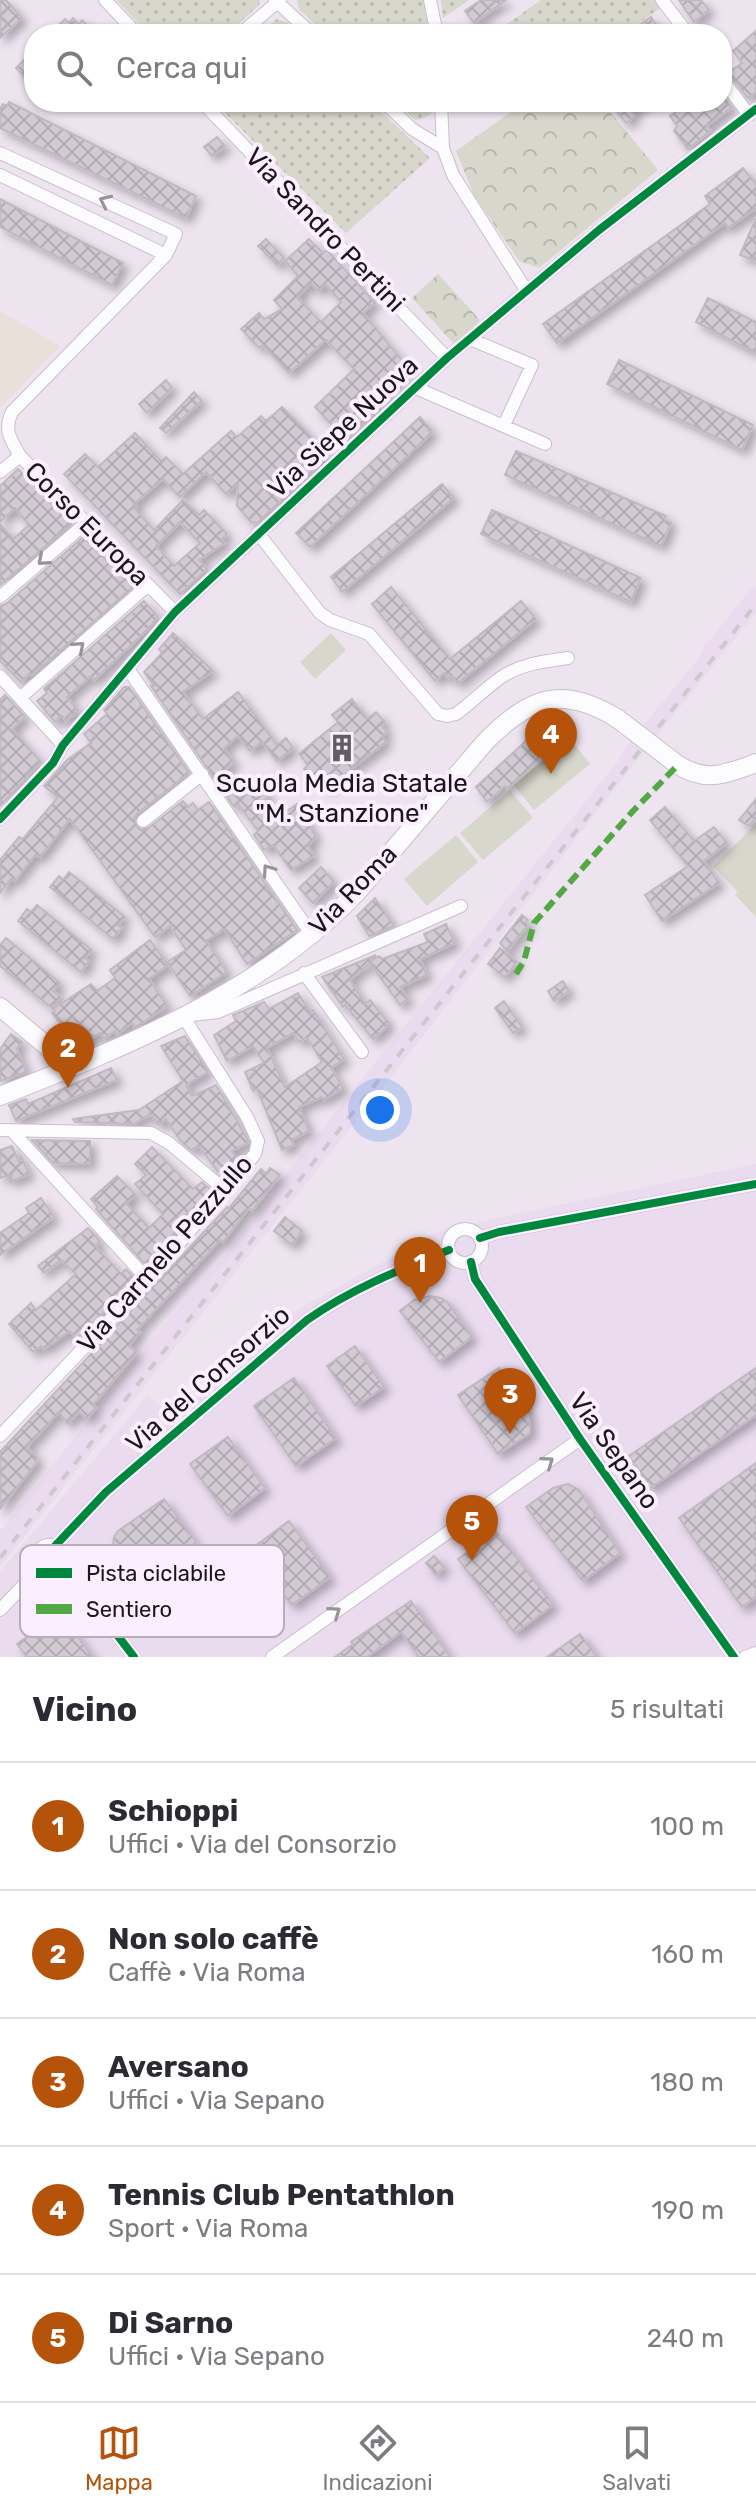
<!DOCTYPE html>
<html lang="it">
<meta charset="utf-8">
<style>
:root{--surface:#fff;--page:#f7f7f7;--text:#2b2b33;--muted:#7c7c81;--line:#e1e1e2;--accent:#b45309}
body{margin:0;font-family:Rubik,sans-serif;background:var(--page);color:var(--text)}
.you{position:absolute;left:380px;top:1110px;width:28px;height:28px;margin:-20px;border:6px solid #fff;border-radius:50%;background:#1a73e8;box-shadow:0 0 0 12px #1a73e833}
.badge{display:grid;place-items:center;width:52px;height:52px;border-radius:50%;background:var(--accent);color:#fff;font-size:26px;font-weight:700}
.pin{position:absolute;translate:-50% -66px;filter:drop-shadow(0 2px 4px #0008)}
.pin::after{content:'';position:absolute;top:42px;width:28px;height:24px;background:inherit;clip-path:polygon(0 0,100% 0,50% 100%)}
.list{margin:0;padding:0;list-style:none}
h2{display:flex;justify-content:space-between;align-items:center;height:104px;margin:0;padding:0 32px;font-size:34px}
h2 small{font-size:26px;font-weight:400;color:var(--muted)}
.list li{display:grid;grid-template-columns:52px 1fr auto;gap:24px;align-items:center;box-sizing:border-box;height:128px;padding:0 32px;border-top:2px solid var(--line)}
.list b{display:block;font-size:30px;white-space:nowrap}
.list p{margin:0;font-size:26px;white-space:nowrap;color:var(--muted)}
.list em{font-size:26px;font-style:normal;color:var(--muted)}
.icon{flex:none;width:44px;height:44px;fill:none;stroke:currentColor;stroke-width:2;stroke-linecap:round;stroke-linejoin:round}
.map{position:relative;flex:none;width:756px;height:1657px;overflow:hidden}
.search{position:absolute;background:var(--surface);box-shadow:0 2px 6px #0004;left:24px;right:24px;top:24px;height:88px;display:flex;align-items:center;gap:20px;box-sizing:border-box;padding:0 28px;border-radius:32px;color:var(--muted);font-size:30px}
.sheet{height:744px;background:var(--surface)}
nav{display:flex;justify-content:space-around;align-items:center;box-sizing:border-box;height:112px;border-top:2px solid var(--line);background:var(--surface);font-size:22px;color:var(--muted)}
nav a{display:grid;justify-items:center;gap:4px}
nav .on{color:var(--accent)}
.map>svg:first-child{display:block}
.built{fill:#eadbef}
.education{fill:#e8e0d9}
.grass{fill:url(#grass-dots)}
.park{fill:url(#park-crowns)}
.garden{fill:#d8d7cc}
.building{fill:url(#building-cross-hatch);stroke:#c0b9c2;stroke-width:2;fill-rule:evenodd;filter:url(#shadow)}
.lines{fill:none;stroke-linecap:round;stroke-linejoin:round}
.street-casing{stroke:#c8c0ca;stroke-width:14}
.secondary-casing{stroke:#c8c0ca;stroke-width:20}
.street{stroke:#fcfbfd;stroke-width:12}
.secondary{stroke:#fcfbfd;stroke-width:18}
.rail{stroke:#cbc9cb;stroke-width:4;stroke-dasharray:10 10;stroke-linecap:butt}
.secondary-bridge-casing{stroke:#c8c0ca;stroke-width:20;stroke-linecap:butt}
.secondary-bridge{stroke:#fcfbfd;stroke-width:18}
.quiet{stroke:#52a943;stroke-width:6;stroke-dasharray:12 6;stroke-linecap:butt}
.cycleway-casing{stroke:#fbeeff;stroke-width:13}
.cycleway{stroke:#00873e;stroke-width:8}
.oneway{stroke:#979498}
.labels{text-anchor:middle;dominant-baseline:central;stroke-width:8;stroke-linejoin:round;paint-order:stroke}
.street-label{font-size:26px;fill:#1b151c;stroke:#fbeeff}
.poi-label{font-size:26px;fill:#1b151c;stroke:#fbeeff}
.key{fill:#fbeeff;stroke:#b8adbb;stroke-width:2}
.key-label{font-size:22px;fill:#1b151c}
</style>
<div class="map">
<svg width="756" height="1657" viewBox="0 0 756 1657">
<defs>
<pattern id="grass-dots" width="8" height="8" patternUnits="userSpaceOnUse" patternTransform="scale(2)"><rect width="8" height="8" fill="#d8d7cc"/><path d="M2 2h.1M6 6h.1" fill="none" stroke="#b9b8af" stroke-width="1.8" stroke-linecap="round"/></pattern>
<pattern id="park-crowns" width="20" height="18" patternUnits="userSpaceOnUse" patternTransform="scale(2)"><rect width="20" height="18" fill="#d8d7cc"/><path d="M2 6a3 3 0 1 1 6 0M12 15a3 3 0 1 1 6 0" fill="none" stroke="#b9b8af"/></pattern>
<pattern id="building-cross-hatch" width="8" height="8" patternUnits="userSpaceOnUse" patternTransform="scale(2)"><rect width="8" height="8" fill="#d2cbd4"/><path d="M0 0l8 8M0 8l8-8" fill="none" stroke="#b4adb5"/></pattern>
<filter id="shadow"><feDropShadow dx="5.5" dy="5.5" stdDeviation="4" flood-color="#0004"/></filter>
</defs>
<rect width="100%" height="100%" fill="#ede4f0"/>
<path class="built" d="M756,583V613L638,759L395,1072L0,1567V1531L169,1319L222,1259L274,1193L273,1190L289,1170L618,761L624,749L699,658L704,647Z
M756,1164V1649L737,1657H0V1572L148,1395L174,1419L292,1313L440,1230Z"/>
<path class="education" d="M0,311L60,346L0,408Z"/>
<path class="grass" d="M116,0H260L259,5L228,34H149Z
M297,0H424L429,34H325L299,9Z
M441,0H469L443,18Z
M541,0H654L660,8L624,34H492Z
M277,19L288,23L300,34H259Z
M214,102H371L430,158L346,233Z
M396,102H433L431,114L425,118L415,120Z"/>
<path class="park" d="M525,102H602L658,170L539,268L519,261L474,195L456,151Z
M438,274L480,320L454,344L412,298Z"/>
<path class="garden" d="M331,633L346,650L315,679L300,662Z
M568,736L590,764L534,810L513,784Z
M510,790L533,818L483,860L460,833Z
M756,824V917L735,895L737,891L713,866Z
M456,835L478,862L427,906L404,879Z"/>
<path class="building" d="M0,0H6L22,18L0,38Z
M481,0H506L474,23L465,11Z
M679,0H701L709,10L694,22Z
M651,17L663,34H627Z
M73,18L79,24L82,20L96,34H50L65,19L69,23Z
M756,31V92L748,98L728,73L742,63L733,51Z
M34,50V87L16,68Z
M722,94L732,107L707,126L711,131L688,149L674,131L677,126L670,116L689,102H722Z
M9,102L196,196L186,218L0,128V109L3,104L7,106Z
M610,102H646L632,112L635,116L626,123Z
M217,137L225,146L212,156L204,147Z
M743,168L756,184V208L728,228L725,223L557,343L543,324L710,204L705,196Z
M0,199L123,263L112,285L0,227Z
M756,218V261L740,255Z
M266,239L284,258L277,265L258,246Z
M309,239L323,253L327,250L375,303L363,313L409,369L387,392L392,397L346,440L315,407L354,369L326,340L289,373L263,345L259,348L241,329L259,313L264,319L282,309L274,300L298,276L285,261ZM311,283L318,291L325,284L341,302L321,322L297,297Z
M708,298L756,322V353L696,322Z
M619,360L753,425L742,450L607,384Z
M166,380L172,388L147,413L139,404Z
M194,392L202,401L166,433L160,428Z
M282,407L329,455L257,523L251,522L237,506L238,483L226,494L206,472L180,497L163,479L134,504L137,506L135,509L154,530L183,500L199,515L204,510L227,534L221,540L225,543L199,560L207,569L180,594L64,474L85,454L98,467L135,433L161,461L166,457L183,474L231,431L237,437L261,416L266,421ZM180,522L200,543L174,566L156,546Z
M420,417L431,430L429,431L432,433L310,547L296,533Z
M516,451L666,516L664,520L671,523L661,546L505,475Z
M18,469L71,524L0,585V524L13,539L29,525L15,508L0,522V486Z
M442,484L454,498L342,592L331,577Z
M492,510L641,578L631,602L481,534Z
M83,537L133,587L32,675L30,673L21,682L0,661V606L6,604Z
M391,587L450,659L521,601L536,619L458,683L452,676L449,678L444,673L435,681L372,604Z
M144,601L158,617L149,628L94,680L91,676L67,697L78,711L66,721L62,716L55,722L37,701L47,693L44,689Z
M173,633L213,671L183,692L203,719L238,692L277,745L286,738L293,748L277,761L262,742L250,751L238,736L224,748L234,763L214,778L151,686H154L144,672L162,653L159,649Z
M124,687H129L189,773L137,814L134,818L136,826L140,830L148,828L183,801L188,807L193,803L198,810L209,802L297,930L247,964L224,929L206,941L227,972L190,996L167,962L186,950L170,926L155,937L70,819L40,857L35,855L15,881L11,879L0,893V860L19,837L23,839L58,797L44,786L68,759L91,743L84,734L107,714L104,710Z
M5,695L25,717L12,729L41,762L0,806V700Z
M352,699L367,719L376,712L385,722L381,725L387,732L382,737L386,742L327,788L318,777L313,780L304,769L308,765L299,754L338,722L332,715Z
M541,732L555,748L507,789L505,786L487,802L476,787L529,738Z
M247,777H251L258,787L261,785L269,797L260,803L273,821L297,804L316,837L308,846L314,856L291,870L273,845L264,850L254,835L258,831L238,804L234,807L224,792Z
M756,799V818L749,826L739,820Z
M665,807L694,841L714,827L727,843L704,861L719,883L662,921L645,895L688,866L650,820Z
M321,867L334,882L313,903L299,888Z
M69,872L125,917L118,925L122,928L113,939L50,887L59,876L63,880Z
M375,898L394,926L369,936L357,916Z
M37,905L92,950L85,958L89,961L81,972L18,921L27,909L31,912Z
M522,915L528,920L525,923L528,925L507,951L500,943Z
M446,924L455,943L420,959L427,975L400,987L408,999L400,1005L370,963L350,980L365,1004L370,1000L388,1022V1026L373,1039L345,1005L343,1007L322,977L376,955L371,961L379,956L382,959L428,942L424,934Z
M6,938L60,983L53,991L61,997L52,1008L0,966V945Z
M150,940L168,965L149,979L167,1006L139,1025L134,1027L132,1023L117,1035L115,1031L104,1038L100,1033L78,1047L52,1013L55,1011L53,1009L91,984L97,991L115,978L110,970Z
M500,948L517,962L505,977L488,964Z
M563,981L569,991L554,1001L548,991Z
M298,993L310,1012L313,1010L344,1059L331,1068L343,1088L324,1100L322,1097L299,1107L309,1131L291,1140L294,1145L282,1150L257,1089L253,1091L245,1072L264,1063L253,1046L227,1061L214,1035L236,1021L233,1015L264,1002L269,1009ZM293,1033L299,1042L305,1038L308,1039L322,1062L285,1087L267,1048Z
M504,1001L522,1027L513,1033L495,1008Z
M11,1034L22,1042L17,1049L26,1072L0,1081V1049Z
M185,1036L208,1072L186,1085L192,1096L216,1085L249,1142L232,1151L238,1160L218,1172L199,1146L191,1150L180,1140L166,1119L159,1125L150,1114L134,1124L75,1122L73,1119L139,1110L183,1081L161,1046Z
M111,1068L117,1080L16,1121L9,1105L26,1099L28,1104Z
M32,1140L90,1141V1164L53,1163Z
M12,1146L19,1162L21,1156L29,1174L10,1182L12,1174L0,1178V1150Z
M152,1147L193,1189L202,1182L212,1191L173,1226L178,1231L145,1264L96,1209L98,1207L91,1199L117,1176L136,1195L126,1203L149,1228L163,1214L135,1184L146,1175L135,1164Z
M270,1168L280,1175L252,1211L249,1208L223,1242L220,1240L137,1330L140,1332L129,1346L137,1352L93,1405L96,1408L87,1419L79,1412L68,1424L59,1412L27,1447L37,1458L35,1460L37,1462L0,1509V1452L227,1207L229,1208L261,1169L266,1174Z
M41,1198L54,1217L0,1255V1233L29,1213L26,1208Z
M285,1217L302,1231L292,1245L274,1231Z
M88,1228L100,1241L95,1246L121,1274L126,1269L136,1280L77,1339L70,1331L44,1349L41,1346L33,1352L9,1324L31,1303L36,1310L76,1274L61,1260L44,1273L38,1266Z
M430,1296L441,1298L448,1303L472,1337L439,1362L400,1311L414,1300Z
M355,1346L384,1387L356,1406L327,1366Z
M499,1368L530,1414V1433L498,1454L458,1395Z
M756,1368V1415L650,1488L629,1456Z
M294,1378L336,1438L296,1466L254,1406Z
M228,1437L265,1488L228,1516L190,1464Z
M756,1463V1597L742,1607L679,1518Z
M568,1484L579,1490L620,1553L583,1581L526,1507L553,1488Z
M164,1499L196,1542L129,1589L111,1562L114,1537L118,1531Z
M289,1521L330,1577L292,1605L250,1550Z
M496,1531L553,1605L515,1633L458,1559Z
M434,1556L444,1567L436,1575L426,1563Z
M411,1601L450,1657H419L401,1632L367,1657H335L353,1644L351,1642Z
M61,1612L92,1657H27L17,1644Z
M580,1634L597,1657H547Z"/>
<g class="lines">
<defs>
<path id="street" d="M105,0L137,34
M275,0L312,34
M430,0L437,34
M662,0L688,34
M240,34L280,0
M722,79L749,115
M202,102L447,358
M384,102L412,129L443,148
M441,102L443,148L453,175L526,290
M0,153L176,234L166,255L12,412C3,430 11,440 20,456L175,612
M0,175L166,255
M470,339L532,365L504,425
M416,388L545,444
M0,472L20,456
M258,533L320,613L330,620L369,634L438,714L447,716L456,714C471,703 485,689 500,678C520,664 545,661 568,658
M0,597L86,523
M128,669L312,935
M0,676L63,745
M20,698L148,585
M0,819L53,763L63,745L175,612L447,358L599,230L756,109
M143,821L202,774
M304,973L362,1052
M0,1130L151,1133L169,1143L225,1190
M12,1131L148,1280
M448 1246a17 17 0 1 1 34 0a17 17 0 1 1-34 0Z
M480,1238L499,1232L756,1184
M471,1262L475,1279L580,1439L734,1657
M0,1436L148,1280L255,1154L258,1141L247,1117L183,1016L218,1012L461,906
M37 1557a12 12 0 1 1 24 0a12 12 0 1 1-24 0Z
M55,1546L106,1492L307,1320C351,1289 399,1270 449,1250
M58,1565L89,1598L134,1657
M0,1610L41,1567
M272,1657L580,1439
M745,1657L756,1653"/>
<path id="secondary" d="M678,765C707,783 726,774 756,763
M0,1007L48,1047L67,1070
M0,1096C126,1047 264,991 358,891L486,741C530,697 562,684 618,719"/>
</defs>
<use href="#street" class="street-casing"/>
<use href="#secondary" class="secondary-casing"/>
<use href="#street" class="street"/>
<use href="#secondary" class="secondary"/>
<path class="rail" d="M0,1558L756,604"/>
<defs>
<path id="secondary-bridge" d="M618,719L678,765"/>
</defs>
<use href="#secondary-bridge" class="secondary-bridge-casing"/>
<use href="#secondary-bridge" class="secondary-bridge"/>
<path class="quiet" d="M516,974L524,961L534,923L633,811L678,765"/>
<defs>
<path id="cycleway" d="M0,819L53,763L63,745L175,612L447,358L599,230L756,109
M480,1238L499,1232L756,1184
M471,1262L475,1279L580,1439L734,1657
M55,1546L106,1492L307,1320C351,1289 399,1270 449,1250
M58,1565L89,1598L134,1657"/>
</defs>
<use href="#cycleway" class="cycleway-casing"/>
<use href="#cycleway" class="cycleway"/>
</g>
<defs><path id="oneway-chevron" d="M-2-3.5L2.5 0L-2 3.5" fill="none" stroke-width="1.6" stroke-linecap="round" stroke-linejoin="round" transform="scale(2)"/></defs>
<g class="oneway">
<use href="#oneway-chevron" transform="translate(105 201) rotate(-155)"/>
<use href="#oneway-chevron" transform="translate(43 560) rotate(139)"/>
<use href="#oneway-chevron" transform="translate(79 647) rotate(-41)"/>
<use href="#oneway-chevron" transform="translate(268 870) rotate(-125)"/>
<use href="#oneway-chevron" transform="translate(548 1462) rotate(-35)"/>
<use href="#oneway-chevron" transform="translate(335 1612) rotate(-35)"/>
</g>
<defs>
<symbol id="building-bare" viewBox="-9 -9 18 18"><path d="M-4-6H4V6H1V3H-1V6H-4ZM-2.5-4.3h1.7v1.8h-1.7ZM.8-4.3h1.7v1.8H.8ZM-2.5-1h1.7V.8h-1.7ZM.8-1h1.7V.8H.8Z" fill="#645d66" stroke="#fbeeff" stroke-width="2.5" paint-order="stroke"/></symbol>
</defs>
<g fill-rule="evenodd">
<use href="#building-bare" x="322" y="728" width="40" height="40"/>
</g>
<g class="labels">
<g class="street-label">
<text transform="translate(325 230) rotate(46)">Via Sandro Pertini</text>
<text transform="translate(343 427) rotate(-43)">Via Siepe Nuova</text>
<text transform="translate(87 524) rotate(45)">Corso Europa</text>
<text transform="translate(353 890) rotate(-46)">Via Roma</text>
<text transform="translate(165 1254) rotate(-49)">Via Carmelo Pezzullo</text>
<text transform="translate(208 1379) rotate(-41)">Via del Consorzio</text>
<text transform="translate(614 1451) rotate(55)">Via Sepano</text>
</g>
<g class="poi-label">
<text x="342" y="783">Scuola Media Statale<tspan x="342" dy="30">"M. Stanzione"</tspan></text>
</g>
</g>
<rect x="20" y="1545" width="264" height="92" rx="12" class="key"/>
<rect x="36" y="1568" width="36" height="10" fill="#00873e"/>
<rect x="36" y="1604" width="36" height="10" fill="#52a943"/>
<g class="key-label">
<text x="86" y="1581">Pista ciclabile</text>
<text x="86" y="1617">Sentiero</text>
</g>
</svg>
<div class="you"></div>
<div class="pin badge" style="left:420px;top:1303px">1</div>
<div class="pin badge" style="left:68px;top:1088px">2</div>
<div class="pin badge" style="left:510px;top:1434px">3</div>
<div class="pin badge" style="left:551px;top:774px">4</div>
<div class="pin badge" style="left:472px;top:1561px">5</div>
<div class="search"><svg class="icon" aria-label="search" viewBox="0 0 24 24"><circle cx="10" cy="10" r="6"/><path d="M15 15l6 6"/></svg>Cerca qui</div>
</div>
<section class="sheet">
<h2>Vicino<small>5 risultati</small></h2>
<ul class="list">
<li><span class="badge">1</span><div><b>Schioppi</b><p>Uffici · Via del Consorzio</p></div><em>100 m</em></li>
<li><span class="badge">2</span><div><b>Non solo caffè</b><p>Caffè · Via Roma</p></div><em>160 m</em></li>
<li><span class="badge">3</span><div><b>Aversano</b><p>Uffici · Via Sepano</p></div><em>180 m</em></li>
<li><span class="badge">4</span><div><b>Tennis Club Pentathlon</b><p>Sport · Via Roma</p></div><em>190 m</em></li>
<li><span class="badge">5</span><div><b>Di Sarno</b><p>Uffici · Via Sepano</p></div><em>240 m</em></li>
</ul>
</section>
<nav>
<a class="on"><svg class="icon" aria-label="map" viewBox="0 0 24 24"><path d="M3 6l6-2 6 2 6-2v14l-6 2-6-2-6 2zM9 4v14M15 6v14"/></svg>Mappa</a>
<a><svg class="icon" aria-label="directions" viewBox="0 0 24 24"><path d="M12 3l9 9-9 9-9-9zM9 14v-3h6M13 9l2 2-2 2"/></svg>Indicazioni</a>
<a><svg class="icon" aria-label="saved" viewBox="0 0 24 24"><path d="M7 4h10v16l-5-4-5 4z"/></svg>Salvati</a>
</nav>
